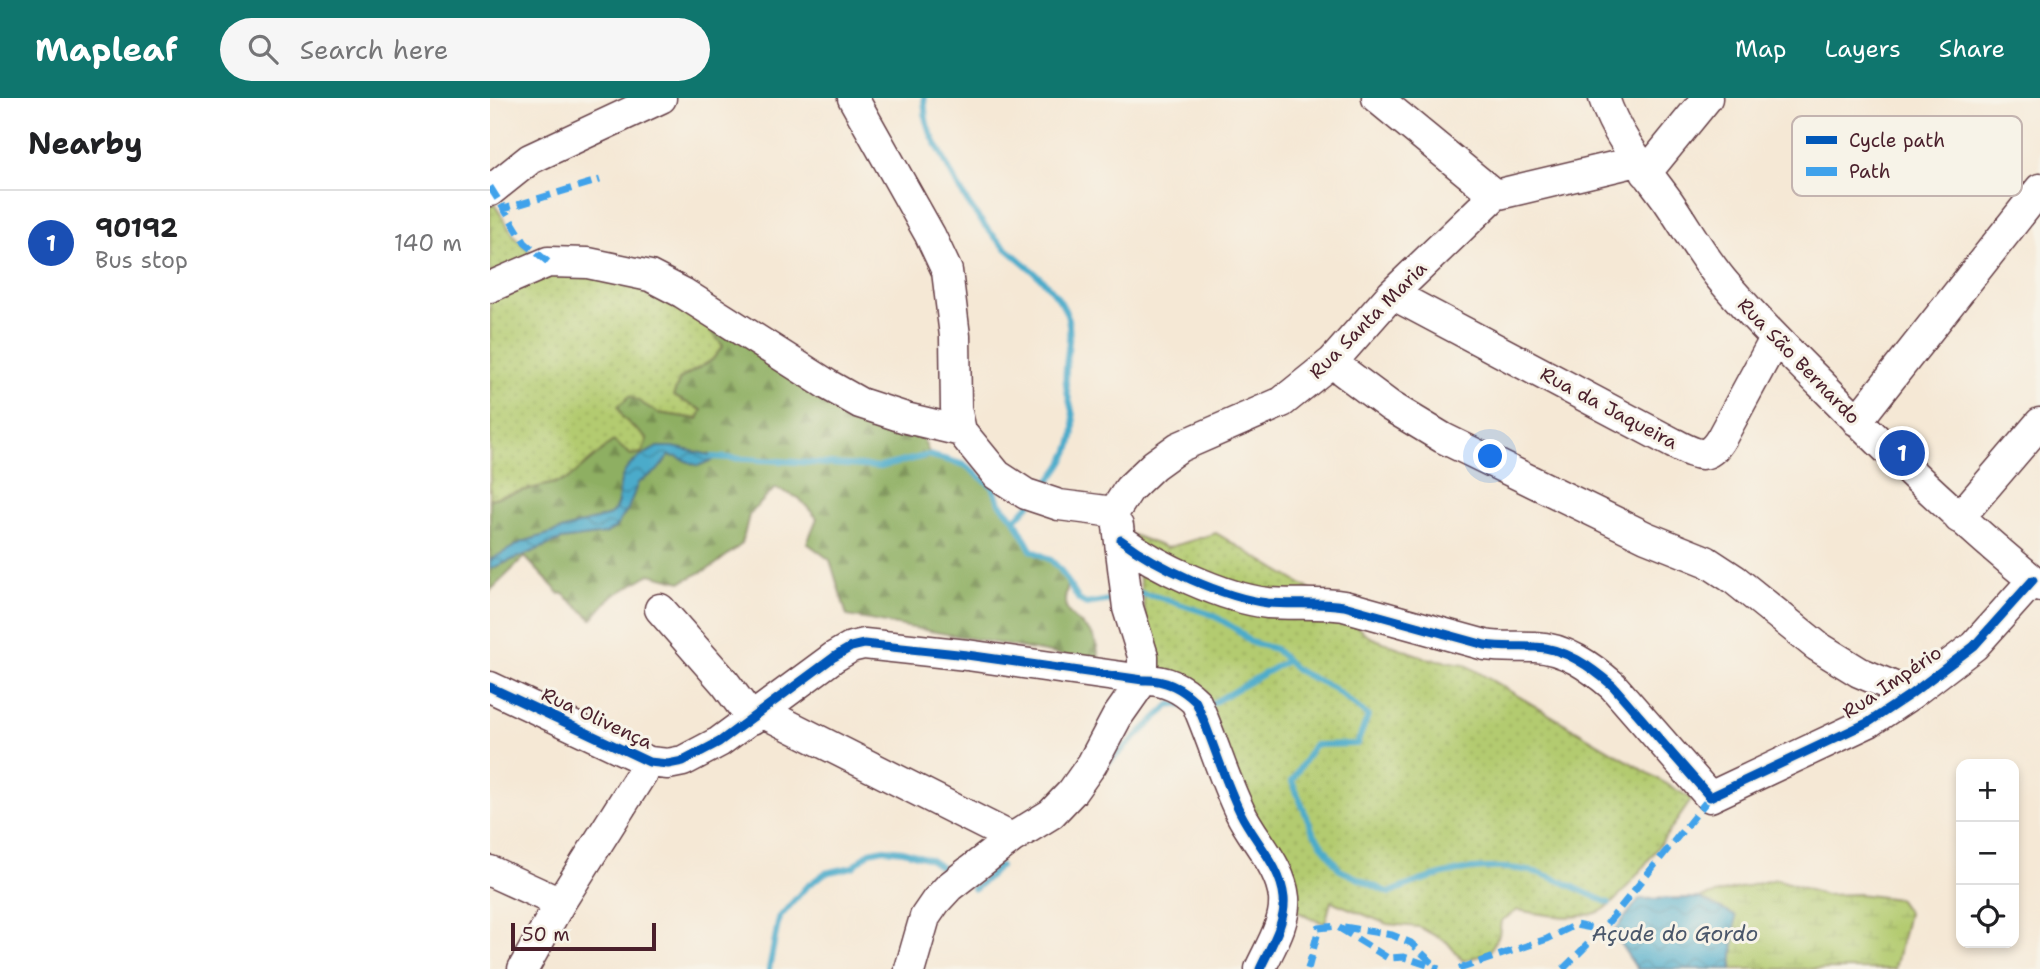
<!DOCTYPE html>
<meta charset="utf-8">
<style>
:root{--surface:#fff;--page:#f6f6f6;--text:#202124;--muted:#757577;--line:#e0e0e0;--accent:#0f766e}
body{margin:0;font-family:"Shantell Sans",sans-serif;background:var(--page);color:var(--text)}
.controls{position:absolute;right:21px;bottom:21px;display:grid;overflow:hidden;border-radius:14px;box-shadow:0 4px 10px #0003}
.controls button{width:63px;height:63px;display:grid;place-items:center;padding:0;border:0;border-bottom:2px solid var(--line);background:var(--surface);color:var(--text);font:35px sans-serif}
.scale{position:absolute;left:21px;bottom:18px;width:145px;box-sizing:border-box;padding-left:7px;border:4px solid #4a1f2b;border-top:0;font-size:19px;line-height:24px;white-space:nowrap;color:#4a1f2b;-webkit-text-stroke:5px #f7f3e8;paint-order:stroke}
.you{position:absolute;left:1001px;top:359px;width:24px;height:24px;margin:-18px;border:5px solid #fff;border-radius:50%;background:#1a73e8;box-shadow:0 0 0 10px #1a73e833}
.badge{display:grid;place-items:center;width:46px;height:46px;border-radius:50%;background:var(--accent);color:#fff;font-size:23px;font-weight:700}
.pin{position:absolute;translate:-50% -50%;border:4px solid #fff;box-shadow:0 2px 7px #0006}
.list{margin:0;padding:0;list-style:none}
h2{display:flex;justify-content:space-between;align-items:center;height:91px;margin:0;padding:0 28px;font-size:30px}
h2 small{font-size:23px;font-weight:400;color:var(--muted)}
.list li{display:grid;grid-template-columns:46px 1fr auto;gap:21px;align-items:center;box-sizing:border-box;height:105px;padding:0 28px;border-top:2px solid var(--line)}
.list b{display:block;font-size:26px;white-space:nowrap}
.list p{margin:0;font-size:23px;white-space:nowrap;color:var(--muted)}
.list em{font-size:23px;font-style:normal;color:var(--muted)}
.icon{flex:none;width:38px;height:38px;fill:none;stroke:currentColor;stroke-width:2;stroke-linecap:round;stroke-linejoin:round}
.map{position:relative;flex:none;width:1550px;height:871px;overflow:hidden}
header{display:flex;align-items:center;gap:42px;box-sizing:border-box;height:98px;padding:0 35px;background:var(--accent);color:#fff}
header strong{font-size:33px}
nav{display:flex;gap:38px;margin-inline-start:auto;font-size:24px}
.search{width:490px;height:63px;background:var(--page);display:flex;align-items:center;gap:18px;box-sizing:border-box;padding:0 24px;border-radius:38px;color:var(--muted);font-size:26px}
main{display:flex}
aside{flex:1;background:var(--surface)}
.map>svg:first-child{display:block}
.green{fill:url(#green-dots);stroke:#7e754e;stroke-width:2}
.forest{fill:url(#forest-firs);stroke:#6c6746;stroke-width:2}
.wetland{fill:url(#wetland-marsh);stroke:#7e754e;stroke-width:2}
.water{fill:url(#water-waves);stroke:#4a657a;stroke-width:2}
.lines{fill:none;stroke-linecap:round;stroke-linejoin:round}
.stream{stroke:#4babca;stroke-width:6}
.minor-casing{stroke:#643d44;stroke-width:33}
.minor{stroke:#fff;stroke-width:30}
.quiet{stroke:#40a2eb;stroke-width:7;stroke-dasharray:14 7;stroke-linecap:butt}
.cycleway-casing{stroke:#f7f3e8;stroke-width:13}
.cycleway{stroke:#0057b8;stroke-width:9}
.labels{text-anchor:middle;dominant-baseline:central;stroke-width:6;stroke-linejoin:round;paint-order:stroke}
.street-label{font-size:19px;fill:#4a1f2b;stroke:#f7f3e8}
.water-label{font-size:21px;font-style:italic;fill:#4a576b;stroke:#f7f3e8}
.key{fill:#f7f3e8;stroke:#c3b3af;stroke-width:2}
.key-label{font-size:19px;fill:#4a1f2b}
</style>
<header>
<strong>Mapleaf</strong>
<div class="search"><svg class="icon" aria-label="search" viewBox="0 0 24 24"><circle cx="10" cy="10" r="6"/><path d="M15 15l6 6"/></svg>Search here</div>
<nav><a>Map</a><a>Layers</a><a>Share</a></nav>
</header>
<main>
<aside>
<h2>Nearby<small></small></h2>
<ul class="list">
<li><span class="badge" style="background:#1a4fb4">1</span><div><b>90192</b><p>Bus stop</p></div><em>140 m</em></li>
</ul>
</aside>
<div class="map">
<svg width="1550" height="871" viewBox="0 0 1550 871">
<defs>
<pattern id="green-dots" width="8" height="8" patternUnits="userSpaceOnUse" patternTransform="scale(1.75)"><rect width="8" height="8" fill="#b3cb70"/><path d="M2 2h.1M6 6h.1" fill="none" stroke="#9bae61" stroke-width="1.8" stroke-linecap="round"/></pattern>
<pattern id="forest-firs" width="22" height="20" patternUnits="userSpaceOnUse" patternTransform="scale(1.75)"><rect width="22" height="20" fill="#8eaf62"/><path d="M5 1l3.5 6h-7zM16 11l3.5 6h-7z" fill="#768e51"/></pattern>
<pattern id="wetland-marsh" width="20" height="14" patternUnits="userSpaceOnUse" patternTransform="scale(1.75)"><rect width="20" height="14" fill="#b3cb70"/><path d="M1 5h8M5 5V1M11 12h8M15 12V8" fill="none" stroke="#9bae61"/></pattern>
<pattern id="water-waves" width="16" height="10" patternUnits="userSpaceOnUse" patternTransform="scale(1.75)"><rect width="16" height="10" fill="#4babca"/><path d="M0 5q4-4 8 0t8 0" fill="none" stroke="#408ba4"/></pattern>
</defs>
<rect width="100%" height="100%" fill="#f7f3e8"/>
<filter id="ink" filterUnits="userSpaceOnUse"><feTurbulence type="fractalNoise" baseFrequency=".0143" numOctaves="2"/><feDisplacementMap in="SourceGraphic" scale="14" xChannelSelector="R" yChannelSelector="G"/><feConvolveMatrix kernelMatrix="1 2 1 2 8 2 1 2 1" color-interpolation-filters="sRGB"/></filter>
<filter id="wash" filterUnits="userSpaceOnUse"><feTurbulence type="fractalNoise" baseFrequency=".00686" numOctaves="4" result="noise"/><feDisplacementMap in="SourceGraphic" scale="28" xChannelSelector="R" yChannelSelector="G"/><feGaussianBlur stdDeviation="1.57" result="paint"/><feColorMatrix in="noise" values="0 0 0 0 0 0 0 0 0 0 0 0 0 0 0 0 0 1.4 0 .05"/><feComposite in="paint" operator="in"/></filter>
<g filter="url(#wash)">
<rect width="100%" height="100%" fill="#f5e8d5"/>
<path class="green" d="M4,106L26,140L47,161L0,183V109Z
M54,172L148,186L211,219L233,248L222,262L190,281L184,298L212,312L208,321L168,315L133,320L157,341L152,355L141,357L123,344L77,382L0,401V196Z
M726,435L816,489L880,539L936,560L974,566L1202,701C1186,723 1130,808 1109,814C1082,823 1055,817 1028,812L1011,823L1009,837L999,855L973,863L957,844L929,829L897,826L841,803L835,826L801,811L731,642L663,565L643,437L677,450Z"/>
<path class="forest" d="M211,219L433,341L440,357L475,367L503,389L509,404L524,422L541,452L561,462L579,485C566,519 588,518 602,537C607,543 608,556 610,564L357,518L340,462L317,445L327,420L309,400L285,390L259,417L252,446L222,469L191,484L160,476L120,500L102,521L72,495L70,496L35,459L0,493V401L77,382L123,343L141,357L152,355L157,341L133,320L128,308L140,298L168,315L208,321L212,312L183,298L190,281L222,262L233,248Z"/>
<path class="wetland" d="M1286,781L1335,797L1369,796L1408,801L1418,815L1405,871H1242L1209,800Z"/>
<path class="water" d="M167,349H183L230,359L208,368L187,359L179,358L167,373L148,385L138,411L125,430L115,436L71,442L0,471V462L32,444L120,417C132,407 127,392 132,379C138,364 154,357 167,349Z
M1209,800L1246,818L1242,871H1147L1123,835L1149,801Z"/>
<g class="lines">
<path class="stream" d="M434,0C435,8 435,18 437,26C440,36 446,46 451,55C468,91 487,124 517,151C538,169 563,187 575,212C586,235 573,262 576,286C577,300 584,313 584,327C585,352 567,375 552,392
M223,359L390,369L439,357L475,367L503,389L509,404L525,422L541,452L561,462L570,471L589,502L596,506L627,501
M525,422L540,406
M644,494L668,499L723,517L749,533L760,544L785,551L806,572L843,590L878,618L867,646L824,647L802,683L823,734L850,772L899,795C944,775 995,763 1045,774C1069,780 1096,796 1119,805
M721,606L796,563
M616,667L681,606L694,608
M483,790L485,791L510,768
M279,871L289,820L316,789L335,775L363,769L380,754L394,751L413,753L439,761L455,772"/>
</g>
</g>
<g filter="url(#ink)">
<g class="lines">
<defs>
<path id="minor" d="M363,0L440,137L457,173L465,238L466,310L471,333L507,377L536,396L569,407L624,414
M887,0L1005,97
M1114,0C1127,40 1154,70 1178,103C1196,129 1212,158 1232,182C1263,219 1297,252 1331,286C1401,357 1473,425 1550,488
M1156,75L1217,0
M0,93L40,61L171,0
M0,189L58,164L98,165L160,178L193,195L338,287L370,305L416,320L471,333
M902,196L1183,345C1206,356 1217,365 1232,339L1285,241
M843,263L853,273L900,308L953,340L1156,439L1216,463L1245,482L1327,548L1369,574L1421,596
M1367,323L1550,91
M624,414L639,391L664,367L689,349L792,304L843,263L902,196L1005,97L1148,63
M1469,420L1550,325
M631,442C667,469 734,500 778,505C804,507 828,504 854,508L995,547C1013,550 1028,548 1045,549C1075,550 1101,569 1123,588L1220,699L1379,624L1421,596L1484,548L1543,482
M170,511L235,585L262,621
M0,589L159,664L178,666L193,663L229,644L344,559L361,549L374,546L477,557L653,582C674,581 691,589 706,604C722,640 733,679 750,714C764,743 791,768 794,800C796,825 780,849 770,871
M272,614L522,740
M0,773L70,805
M33,871L70,805L159,664
M420,871L435,819L446,803L459,789L522,740L561,716L582,694L602,666L627,619L653,582V558L638,510L628,428"/>
</defs>
<use href="#minor" class="minor-casing"/>
<use href="#minor" class="minor"/>
<path class="quiet" d="M0,89L14,111
M58,164L35,145L14,111L110,82
M854,829L902,837L921,845L947,869
M818,871L829,830L846,828L898,860L914,859L949,871
M969,871L1057,841L1085,827L1112,832
M1073,871L1112,832L1220,699"/>
<defs>
<path id="cycleway" d="M631,442C667,469 734,500 778,505C804,507 828,504 854,508L995,547C1013,550 1028,548 1045,549C1075,550 1101,569 1123,588L1220,699L1379,624L1421,596L1484,548L1543,482
M0,589L159,664L178,666L193,663L229,644L344,559L361,549L374,546L477,557L653,582C674,581 691,589 706,604C722,640 733,679 750,714C764,743 791,768 794,800C796,825 780,849 770,871"/>
</defs>
<use href="#cycleway" class="cycleway-casing"/>
<use href="#cycleway" class="cycleway"/>
</g>
</g>
<g class="labels">
<g class="street-label">
<text transform="translate(878 222) rotate(-45)">Rua Santa Maria</text>
<text transform="translate(1309 263) rotate(46)">Rua São Bernardo</text>
<text transform="translate(1119 310) rotate(28)">Rua da Jaqueira</text>
<text transform="translate(1402 584) rotate(-34)">Rua Império</text>
<text transform="translate(107 620) rotate(25)">Rua Olivença</text>
</g>
<g class="water-label">
<text x="1185" y="836">Açude do Gordo</text>
</g>
</g>
<rect x="1302" y="18" width="230" height="80" rx="10" class="key"/>
<rect x="1316" y="38" width="31" height="8" fill="#0057b8"/>
<rect x="1316" y="69" width="31" height="9" fill="#40a2eb"/>
<g class="key-label">
<text x="1359" y="49">Cycle path</text>
<text x="1359" y="80">Path</text>
</g>
</svg>
<div class="controls">
<button>+</button>
<button>−</button>
<button><svg class="icon" aria-label="locate" viewBox="0 0 24 24"><circle cx="12" cy="12" r="6"/><path d="M12 2v4M12 18v4M2 12h4M18 12h4"/></svg></button>
</div>
<div class="scale">50 m</div>
<div class="you"></div>
<div class="pin badge" style="left:1412px;top:355px;background:#1a4fb4">1</div>
</div>
</main>
